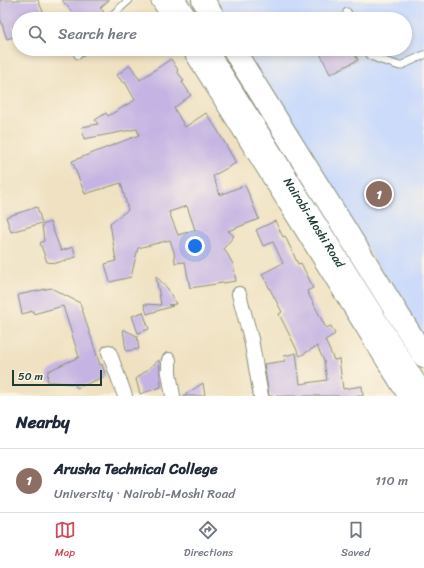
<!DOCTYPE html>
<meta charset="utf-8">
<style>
:root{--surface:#fff;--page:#f2f2f3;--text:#1f2937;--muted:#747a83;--line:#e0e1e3;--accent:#d1495b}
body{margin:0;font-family:Sriracha,sans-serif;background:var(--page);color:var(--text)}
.scale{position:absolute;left:12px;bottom:10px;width:90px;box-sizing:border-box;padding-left:4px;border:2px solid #1f3d34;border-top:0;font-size:11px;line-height:14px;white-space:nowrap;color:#1f3d34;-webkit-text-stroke:3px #fcf5e5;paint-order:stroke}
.you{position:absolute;left:195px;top:246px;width:14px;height:14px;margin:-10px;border:3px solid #fff;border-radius:50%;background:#1a73e8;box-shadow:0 0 0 6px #1a73e833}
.badge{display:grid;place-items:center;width:26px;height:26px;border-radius:50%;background:var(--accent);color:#fff;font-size:13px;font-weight:700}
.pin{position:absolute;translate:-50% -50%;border:2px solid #fff;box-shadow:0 1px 4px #0006}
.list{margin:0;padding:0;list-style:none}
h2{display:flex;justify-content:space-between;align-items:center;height:52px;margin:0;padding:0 16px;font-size:17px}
h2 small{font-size:13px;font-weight:400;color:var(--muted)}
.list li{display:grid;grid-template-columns:26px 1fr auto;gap:12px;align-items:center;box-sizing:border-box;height:64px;padding:0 16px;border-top:1px solid var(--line)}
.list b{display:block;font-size:15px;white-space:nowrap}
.list p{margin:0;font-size:13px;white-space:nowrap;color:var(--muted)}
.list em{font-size:13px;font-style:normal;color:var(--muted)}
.icon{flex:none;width:22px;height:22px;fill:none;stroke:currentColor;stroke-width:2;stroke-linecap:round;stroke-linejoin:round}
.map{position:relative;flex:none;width:424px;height:396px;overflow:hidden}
.search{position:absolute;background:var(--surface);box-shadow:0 2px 6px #0003;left:12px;right:12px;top:12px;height:44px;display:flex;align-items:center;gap:10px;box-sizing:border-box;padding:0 14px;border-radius:22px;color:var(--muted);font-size:15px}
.sheet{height:116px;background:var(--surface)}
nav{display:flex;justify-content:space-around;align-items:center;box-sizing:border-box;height:56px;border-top:1px solid var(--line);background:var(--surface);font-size:11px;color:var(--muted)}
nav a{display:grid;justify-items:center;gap:2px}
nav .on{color:var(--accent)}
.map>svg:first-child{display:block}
.built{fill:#ccdbfa}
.building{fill:#c4b3e3;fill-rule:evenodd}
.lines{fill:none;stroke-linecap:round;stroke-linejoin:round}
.service-casing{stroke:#878f7a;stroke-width:9}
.minor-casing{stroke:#878f7a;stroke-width:16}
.trunk-casing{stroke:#878f7a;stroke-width:24}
.service{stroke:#fff;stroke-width:7}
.minor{stroke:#fff;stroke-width:14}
.trunk{stroke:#fff;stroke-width:22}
.labels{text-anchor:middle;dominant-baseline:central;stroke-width:3;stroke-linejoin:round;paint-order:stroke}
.street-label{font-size:12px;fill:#1f3d34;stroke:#fcf5e5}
</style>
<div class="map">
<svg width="424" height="396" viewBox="0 0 424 396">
<rect width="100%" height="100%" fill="#fcf5e5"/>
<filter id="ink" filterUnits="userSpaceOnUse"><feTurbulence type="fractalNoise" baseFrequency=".025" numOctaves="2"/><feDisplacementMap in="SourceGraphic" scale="8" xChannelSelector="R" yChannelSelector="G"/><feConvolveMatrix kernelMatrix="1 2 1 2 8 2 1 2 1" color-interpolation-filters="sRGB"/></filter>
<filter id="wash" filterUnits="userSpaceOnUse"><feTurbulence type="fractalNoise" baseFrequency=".012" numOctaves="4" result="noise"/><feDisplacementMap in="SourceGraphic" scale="16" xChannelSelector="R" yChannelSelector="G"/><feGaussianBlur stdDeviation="0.9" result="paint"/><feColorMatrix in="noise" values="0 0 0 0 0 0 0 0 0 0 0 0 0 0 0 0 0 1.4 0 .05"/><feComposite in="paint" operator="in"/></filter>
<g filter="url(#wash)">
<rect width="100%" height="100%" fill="#efe1c1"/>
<path class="built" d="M212,0H424V339L242,49H405V19H224Z"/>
<g id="blocks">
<path class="building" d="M0,0H38L46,19H19V24L13,26L16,36L7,39L0,18Z
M62,0H109L100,8L104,12L94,19H78Z
M318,49H352L358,60L330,74Z
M171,59L178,70L177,71L184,81L182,82L191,95L174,108L185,127L206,113L218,131L236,163L213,176L220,195L245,185L259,219L228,231L234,236L224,248L233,264L236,281L190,288L185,262L175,263L174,252L170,240L138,248L131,277L110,282L105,264L116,261L110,223L128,210L121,183L85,194L72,161L139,135L137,129L84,139L82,127L98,124L95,120L106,113L108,116L135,100L125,82L123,83L117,75L130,65L140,80ZM187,206L195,230L178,235L169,212Z
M37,207L42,223L11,232L6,217Z
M275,221L283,237L285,236L298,264L301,263L309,279L313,288L307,291L326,328L331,326L335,334L325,340L334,360L339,359L343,389L362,386L363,396H269L264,364L285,361L284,356L296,353L300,384L327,380L324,361L317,346L300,356L279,314L282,312L262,274L283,263L273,242L263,246L256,230Z
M50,222L61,251L73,247L76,257L56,263L47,262L40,243L44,241L42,225Z
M156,276L168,289L176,304L168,305L173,306L147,314L144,304L161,305Z
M51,288L80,303L100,365L102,364L106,376L77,388L75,384L47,381L48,371L79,357L63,306L33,314V311L22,314L18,295Z
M143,312L149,329L138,333L132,316Z
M123,329L137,336L139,349L126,351Z
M159,360L161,387L140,394L136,379Z
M203,383L205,396H183Z"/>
</g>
</g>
<g filter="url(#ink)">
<use href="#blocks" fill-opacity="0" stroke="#878f7a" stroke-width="1"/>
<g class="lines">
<defs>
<path id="service" d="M347,12L351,19
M108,19L129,0
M366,49L371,56L381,60L400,66L424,55
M78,55L83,49"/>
<path id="minor" d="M158,0L170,19
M189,49L405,396
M239,294L251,339L261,396
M109,352L125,396
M169,360V373L173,396"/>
<g id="trunk">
<path d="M174,0L186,19"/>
<path d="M203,0L215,19"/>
<path id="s1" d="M205,49L423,396"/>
<path d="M233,49L424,356"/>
</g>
</defs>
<use href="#service" class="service-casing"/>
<use href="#minor" class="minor-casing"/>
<use href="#trunk" class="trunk-casing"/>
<use href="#service" class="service"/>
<use href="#minor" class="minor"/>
<use href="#trunk" class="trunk"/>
</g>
</g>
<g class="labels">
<g class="street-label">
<text stroke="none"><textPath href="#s1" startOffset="205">Nairobi-Moshi Road</textPath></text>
</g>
</g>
</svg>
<div class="scale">50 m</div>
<div class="you"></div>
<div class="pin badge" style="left:379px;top:194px;background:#8d6e63">1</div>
<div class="search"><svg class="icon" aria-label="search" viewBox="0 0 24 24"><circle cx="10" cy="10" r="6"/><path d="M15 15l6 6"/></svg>Search here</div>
</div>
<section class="sheet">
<h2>Nearby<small></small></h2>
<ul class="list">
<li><span class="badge" style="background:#8d6e63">1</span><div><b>Arusha Technical College</b><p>University · Nairobi-Moshi Road</p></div><em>110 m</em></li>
</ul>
</section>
<nav>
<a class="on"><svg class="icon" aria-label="map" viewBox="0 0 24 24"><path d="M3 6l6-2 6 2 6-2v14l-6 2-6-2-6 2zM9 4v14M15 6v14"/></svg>Map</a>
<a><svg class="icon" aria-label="directions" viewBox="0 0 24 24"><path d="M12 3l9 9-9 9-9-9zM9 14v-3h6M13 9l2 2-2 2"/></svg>Directions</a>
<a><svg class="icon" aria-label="saved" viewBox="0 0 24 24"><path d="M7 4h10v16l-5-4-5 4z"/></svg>Saved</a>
</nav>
